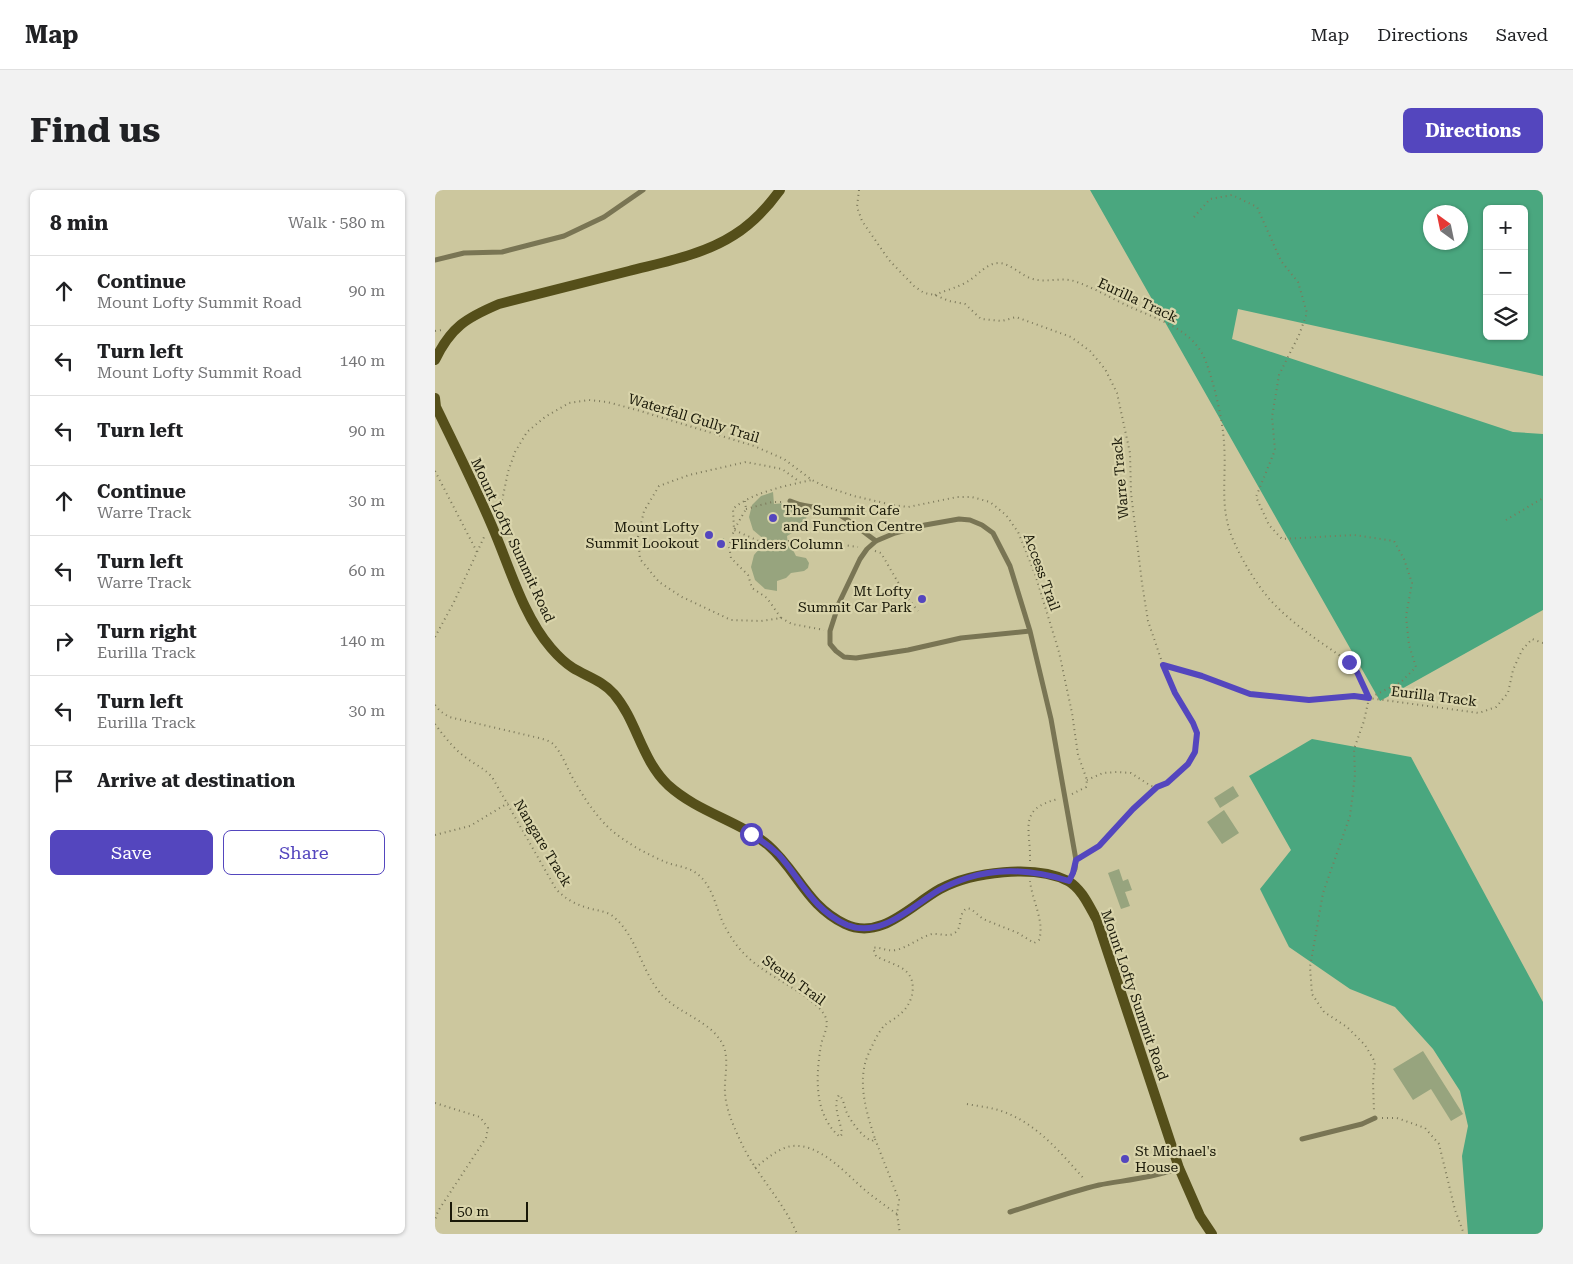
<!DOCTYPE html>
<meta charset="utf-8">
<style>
:root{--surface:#fff;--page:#f2f2f2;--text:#202124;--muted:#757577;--line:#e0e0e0;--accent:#5446be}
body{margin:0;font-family:"Roboto Serif",serif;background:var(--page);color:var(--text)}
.controls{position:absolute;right:15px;top:15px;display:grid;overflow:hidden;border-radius:8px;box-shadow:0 1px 4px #0004}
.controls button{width:45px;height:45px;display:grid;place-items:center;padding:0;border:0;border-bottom:1px solid var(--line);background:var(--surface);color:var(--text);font:25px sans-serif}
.compass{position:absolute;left:988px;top:15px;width:45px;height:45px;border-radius:50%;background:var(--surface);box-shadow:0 1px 4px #0004;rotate:327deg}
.scale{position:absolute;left:15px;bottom:12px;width:78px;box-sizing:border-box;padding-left:5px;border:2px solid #191808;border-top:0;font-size:14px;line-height:18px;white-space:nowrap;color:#191808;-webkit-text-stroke:4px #d9d4ab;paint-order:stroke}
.stop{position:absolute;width:15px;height:15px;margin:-11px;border:4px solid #5446be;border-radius:50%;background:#fff}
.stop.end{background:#5446be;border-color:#fff;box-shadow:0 1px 5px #0008}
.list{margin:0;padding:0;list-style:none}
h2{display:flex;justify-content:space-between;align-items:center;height:65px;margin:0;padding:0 20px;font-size:21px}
h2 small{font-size:16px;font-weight:400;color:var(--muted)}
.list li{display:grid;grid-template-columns:32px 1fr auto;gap:15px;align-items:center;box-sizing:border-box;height:70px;padding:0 20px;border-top:1px solid var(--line)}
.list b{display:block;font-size:19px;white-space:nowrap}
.list p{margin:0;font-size:16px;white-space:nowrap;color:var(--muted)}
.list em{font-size:16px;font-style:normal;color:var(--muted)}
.actions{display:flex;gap:10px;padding:15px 20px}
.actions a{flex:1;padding:11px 0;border:1px solid var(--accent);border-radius:8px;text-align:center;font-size:18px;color:var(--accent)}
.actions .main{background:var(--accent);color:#fff}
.icon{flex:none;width:28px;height:28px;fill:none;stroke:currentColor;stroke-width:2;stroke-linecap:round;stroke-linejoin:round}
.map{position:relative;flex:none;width:1108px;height:1044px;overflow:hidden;border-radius:8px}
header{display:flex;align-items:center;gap:30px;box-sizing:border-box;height:70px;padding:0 25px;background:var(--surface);border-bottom:1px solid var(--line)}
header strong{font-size:24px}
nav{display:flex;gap:28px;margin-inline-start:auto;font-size:18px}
.intro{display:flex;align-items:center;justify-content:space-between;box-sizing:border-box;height:120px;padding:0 30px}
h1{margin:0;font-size:35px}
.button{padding:12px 22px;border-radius:8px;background:var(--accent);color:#fff;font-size:18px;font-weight:700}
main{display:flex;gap:30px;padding:0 30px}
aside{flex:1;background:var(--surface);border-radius:8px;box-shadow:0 1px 4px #0004}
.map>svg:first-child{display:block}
.forest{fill:#4aa77f;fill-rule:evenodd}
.building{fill:#97a47e}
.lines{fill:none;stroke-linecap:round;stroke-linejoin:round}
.path{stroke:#7c795b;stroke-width:2;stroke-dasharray:1 4;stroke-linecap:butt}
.service{stroke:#797554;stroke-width:5}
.secondary{stroke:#554f1a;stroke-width:10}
.route{stroke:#5446be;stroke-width:6}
.poi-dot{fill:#5446be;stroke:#d9d4ab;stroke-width:2}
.labels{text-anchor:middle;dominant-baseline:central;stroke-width:4.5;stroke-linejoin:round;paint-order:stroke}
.street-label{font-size:14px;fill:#191808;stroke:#d9d4ab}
.poi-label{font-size:14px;fill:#191808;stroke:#d9d4ab;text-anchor:start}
</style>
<header>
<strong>Map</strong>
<nav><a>Map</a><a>Directions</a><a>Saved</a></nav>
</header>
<div class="intro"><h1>Find us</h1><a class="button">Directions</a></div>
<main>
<aside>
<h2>8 min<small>Walk · 580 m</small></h2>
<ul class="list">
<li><svg class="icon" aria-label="ahead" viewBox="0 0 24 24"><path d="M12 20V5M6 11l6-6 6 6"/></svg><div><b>Continue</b><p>Mount Lofty Summit Road</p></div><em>90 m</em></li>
<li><svg class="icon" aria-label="left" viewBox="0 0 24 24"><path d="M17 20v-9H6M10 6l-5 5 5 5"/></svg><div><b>Turn left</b><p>Mount Lofty Summit Road</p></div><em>140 m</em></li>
<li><svg class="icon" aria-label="left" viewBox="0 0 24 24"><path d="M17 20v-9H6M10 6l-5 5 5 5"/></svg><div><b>Turn left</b></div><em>90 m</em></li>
<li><svg class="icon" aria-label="ahead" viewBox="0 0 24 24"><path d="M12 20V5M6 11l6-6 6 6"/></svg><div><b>Continue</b><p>Warre Track</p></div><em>30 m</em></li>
<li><svg class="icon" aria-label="left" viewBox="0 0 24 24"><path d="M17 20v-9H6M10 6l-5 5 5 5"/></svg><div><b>Turn left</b><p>Warre Track</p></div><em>60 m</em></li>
<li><svg class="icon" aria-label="right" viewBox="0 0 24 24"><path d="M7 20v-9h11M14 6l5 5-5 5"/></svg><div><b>Turn right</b><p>Eurilla Track</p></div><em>140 m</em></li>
<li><svg class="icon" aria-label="left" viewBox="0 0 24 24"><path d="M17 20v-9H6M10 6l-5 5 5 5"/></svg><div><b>Turn left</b><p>Eurilla Track</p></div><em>30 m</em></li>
<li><svg class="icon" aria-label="arrive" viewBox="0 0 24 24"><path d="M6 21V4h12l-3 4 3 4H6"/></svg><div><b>Arrive at destination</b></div></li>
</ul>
<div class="actions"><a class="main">Save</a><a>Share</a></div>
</aside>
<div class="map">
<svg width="1108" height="1044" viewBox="0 0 1108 1044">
<rect width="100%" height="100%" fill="#ccc79e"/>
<path class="forest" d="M655,0H1108V186L803,119L797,149L1078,242L1108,244V420L945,511ZM1052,19H1089V146H1052ZM996,22H1026V52H996Z
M877,549L976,567L1108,812V1044H1033L1027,966L1033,936L1025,901L998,859L960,817L915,799L854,757L825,699L856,660L814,586Z"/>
<path class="building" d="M338,302L339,314L351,313L360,319L368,320L372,326L370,332L360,336L357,343L352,346L353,356L357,358L361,366L371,368L374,373L373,378L369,381L356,383L351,388L342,391V401L330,399L320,390L316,377L319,365L331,351L318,340L314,327L317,315L326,306Z
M289,348L290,356L286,358L281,357L283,351Z
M798,596L804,606L785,618L779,608Z
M789,620L804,643L787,654L772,632Z
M684,679L688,691L693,689L697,700L690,702L695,716L686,719L673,683Z
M988,861L1028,924L1016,931L996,899L978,910L958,879Z"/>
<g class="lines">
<path class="path" d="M424,0L422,17L427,31L454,70L479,96L489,103L500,105L514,111L530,114L546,129L567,131L581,127L636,147L655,161L670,179L682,203L695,263L696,303L707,393L713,431L728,475L740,503L758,533L762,543L759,561L753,574L732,593L722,597L716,596L696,583L682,582L668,583L652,590
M759,27L775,9L797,5L822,17L846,71L863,92L872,123L864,145L844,185L837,227L840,260L821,307L834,335L847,349L919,345L959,351L969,369L977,393L971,426L974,455L981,477L966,492L934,508
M500,105C511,100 525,97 535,90C544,84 552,73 564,73C577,74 586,86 598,89C612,93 625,87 639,91C657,97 674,107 691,115C720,129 759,138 771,172C779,193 788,231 789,253C792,289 783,319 800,354C809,374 826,402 842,417C863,438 890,455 914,472L922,482L934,508
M0,141L7,140
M0,281L42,362
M310,311L311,319L299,340L294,356L296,368L313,385L317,398L332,408L346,428L326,431L296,430L247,407L224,392L205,369L203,347L209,321L224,296L254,285L311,272L347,279L365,292
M311,319L337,312H348
M64,325L73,282L80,262L92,242L110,227L134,213L154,210L172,212L202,220L319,256L349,269L377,290L389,296L419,306L458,315L473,317L522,307H537L555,312L571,325L583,342L600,384L624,462L637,523L643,565L652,590
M1071,330L1108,308
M338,351L326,352L299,340L298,319C315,303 353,295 377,290
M353,351L386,352L423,357
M440,361L446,363L471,406L483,421
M346,428L357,434L389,440
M0,447L19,412L50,345
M728,475L767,486L815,504L874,510L919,506L1044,523L1061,517L1073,503L1078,480L1087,460L1097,449L1108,453
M934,508L929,531L919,559L920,585L915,626L888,703L875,777L877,804L889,822L912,837L930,855L940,872L938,892L939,921
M0,515L5,521L14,527L104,548C109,549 115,551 118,554C126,562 130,573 135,583C145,602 159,624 175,639C191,653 213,665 233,673C241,676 251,677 258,681C277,692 280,715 288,733C292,741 298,751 304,758C322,780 349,791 371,807C378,813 386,818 390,826C395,836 388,845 386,855C381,885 378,924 405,947L407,944C406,932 397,916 404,905C409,909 409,917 412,923C417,933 427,947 437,951L440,949C432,924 423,896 431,870C434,862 443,842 449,836C453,832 460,829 464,825C475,817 481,801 476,788C470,775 452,773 441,766L438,758C445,756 451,762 461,760C474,757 485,747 497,744C505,743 514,748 521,742C528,735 522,725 532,718L536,719L548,729L583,743L599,753L604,750C610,732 597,710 595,691
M0,534C9,546 18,558 30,567C39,574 49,578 57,587L121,699C130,709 140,714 153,718C163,721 174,721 181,729C202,748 207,782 226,804C243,824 278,831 289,857C294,872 289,888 290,903C291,919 298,935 305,950C320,984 348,1010 362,1044
M637,604L651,597L652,590
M0,645L35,636L73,613
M647,667L665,656L698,619L722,597
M595,671C596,639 582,619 623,609
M0,913L45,927L53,938L51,948L3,1021L0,1030
M532,914C542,916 553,917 563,920C600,931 625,962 650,990
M947,928H962L990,938L1004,954L1020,1020L1029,1044
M440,949L464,1010L462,1024L465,1044
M320,978C330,970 340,961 352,957C382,949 411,984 431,1001C441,1009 452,1017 462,1024"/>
<path class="service" d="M0,70L29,63L67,62L129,46L169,27L208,0
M355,311C369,318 386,316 401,323C415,330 428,342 441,351
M595,441L526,448L473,460L421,468L409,467L401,461L395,454V441L404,413L425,369L432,359L441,351L460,343L490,335L524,329L535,330L547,335L558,343L575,376L595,441L616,529L641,670L640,679L634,691
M867,949L927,934L940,928
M575,1022C604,1013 634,1002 664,995C691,990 718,988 744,978"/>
<path class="secondary" d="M0,170C16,137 31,128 64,114C107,103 150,92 194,81C229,72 268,65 299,45C318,33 332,18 345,0
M0,208L1,217C20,256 40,296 57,336C74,375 88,426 116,458C122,465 130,473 138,478C151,486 168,491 179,504C202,531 206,569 233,595C264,623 303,630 333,655C363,681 371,715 410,734C446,751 476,715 505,699C537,682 600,674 633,691C647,699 654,716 662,730L744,978L765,1026L777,1044"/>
</g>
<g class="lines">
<path class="route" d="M316,644C326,650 336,657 344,665C367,691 378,720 412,735C446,749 477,716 504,700C513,695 523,691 532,688C565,677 602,681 634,691L638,683L641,670L664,656L698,619L722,597L732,593L753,574L760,562L762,543L758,533L740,503L728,475L767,486L815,504L874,510L919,506L934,508L922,482L914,472"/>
</g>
<g class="poi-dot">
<circle cx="338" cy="328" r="5"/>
<circle cx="274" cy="345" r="5"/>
<circle cx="286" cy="354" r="5"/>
<circle cx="487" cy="409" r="5"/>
<circle cx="690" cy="969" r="5"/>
</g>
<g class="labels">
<g class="street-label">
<text transform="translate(703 110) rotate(25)">Eurilla Track</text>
<text transform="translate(259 228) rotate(17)">Waterfall Gully Trail</text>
<text transform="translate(685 288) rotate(-95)">Warre Track</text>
<text transform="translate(78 350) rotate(65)">Mount Lofty Summit Road</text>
<text transform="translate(607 382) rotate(70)">Access Trail</text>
<text transform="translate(999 506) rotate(7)">Eurilla Track</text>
<text transform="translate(108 653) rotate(59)">Nangare Track</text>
<text transform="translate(359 790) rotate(36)">Steub Trail</text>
<text transform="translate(700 805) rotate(71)">Mount Lofty Summit Road</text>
</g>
<g class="poi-label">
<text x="348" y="320">The Summit Cafe<tspan x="348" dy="16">and Function Centre</tspan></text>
<text x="264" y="337" text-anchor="end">Mount Lofty<tspan x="264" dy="16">Summit Lookout</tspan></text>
<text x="296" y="354">Flinders Column</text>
<text x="477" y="401" text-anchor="end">Mt Lofty<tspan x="477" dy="16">Summit Car Park</tspan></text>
<text x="700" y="961">St Michael's<tspan x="700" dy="16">House</tspan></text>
</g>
</g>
</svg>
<div class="controls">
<button>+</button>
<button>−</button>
<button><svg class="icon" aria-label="layers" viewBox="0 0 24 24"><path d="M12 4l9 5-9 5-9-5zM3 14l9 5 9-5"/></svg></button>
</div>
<svg class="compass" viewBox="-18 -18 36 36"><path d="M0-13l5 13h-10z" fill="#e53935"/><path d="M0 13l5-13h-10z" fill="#757577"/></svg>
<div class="scale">50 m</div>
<div class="stop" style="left:316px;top:644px"></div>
<div class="stop end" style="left:914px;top:472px"></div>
</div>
</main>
